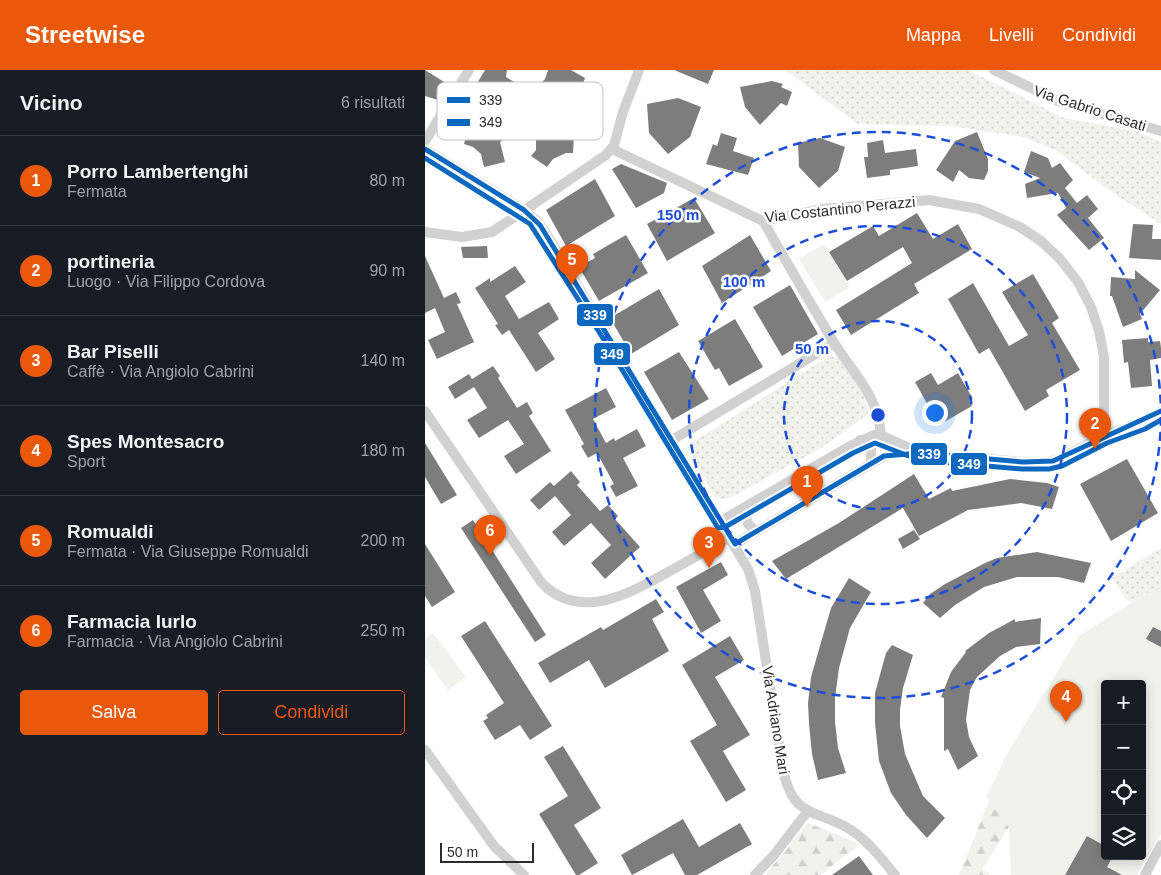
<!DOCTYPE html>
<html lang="it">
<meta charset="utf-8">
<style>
:root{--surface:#171b24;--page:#242831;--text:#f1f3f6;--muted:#9ea1a6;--line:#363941;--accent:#ea580c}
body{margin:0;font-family:Helvetica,sans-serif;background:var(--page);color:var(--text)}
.controls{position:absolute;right:15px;bottom:15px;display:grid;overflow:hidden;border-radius:5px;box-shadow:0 2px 12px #0003}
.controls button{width:45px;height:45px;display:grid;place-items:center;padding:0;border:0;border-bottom:1px solid var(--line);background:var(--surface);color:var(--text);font:25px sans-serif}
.scale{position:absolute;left:15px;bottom:12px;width:94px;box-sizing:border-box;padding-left:5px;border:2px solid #2c2c2c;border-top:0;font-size:14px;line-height:18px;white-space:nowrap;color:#2c2c2c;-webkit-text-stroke:4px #fff;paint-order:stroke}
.you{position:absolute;left:509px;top:342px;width:18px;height:18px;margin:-12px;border:4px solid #fff;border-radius:50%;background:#1a73e8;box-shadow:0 0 0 8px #1a73e833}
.badge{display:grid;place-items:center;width:32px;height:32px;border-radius:50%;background:var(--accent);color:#fff;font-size:16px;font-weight:700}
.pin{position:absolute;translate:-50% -41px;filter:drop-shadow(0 1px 2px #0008)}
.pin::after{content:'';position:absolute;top:26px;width:18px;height:15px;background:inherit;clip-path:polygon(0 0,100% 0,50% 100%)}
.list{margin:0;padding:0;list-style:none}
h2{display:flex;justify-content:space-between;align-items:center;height:65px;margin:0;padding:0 20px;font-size:21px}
h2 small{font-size:16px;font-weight:400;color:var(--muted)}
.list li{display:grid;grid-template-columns:32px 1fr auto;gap:15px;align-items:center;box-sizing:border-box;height:90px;padding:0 20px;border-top:1px solid var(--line)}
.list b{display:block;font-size:19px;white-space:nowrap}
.list p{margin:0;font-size:16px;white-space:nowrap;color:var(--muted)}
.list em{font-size:16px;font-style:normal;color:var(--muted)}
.actions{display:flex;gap:10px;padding:15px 20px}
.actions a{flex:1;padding:11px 0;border:1px solid var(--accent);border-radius:5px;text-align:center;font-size:18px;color:var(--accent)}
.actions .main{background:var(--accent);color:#fff}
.icon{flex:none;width:28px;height:28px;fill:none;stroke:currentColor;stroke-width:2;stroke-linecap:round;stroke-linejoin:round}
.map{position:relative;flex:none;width:736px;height:805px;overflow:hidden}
header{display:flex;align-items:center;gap:30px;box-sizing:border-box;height:70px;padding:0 25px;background:var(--accent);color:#fff}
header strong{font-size:24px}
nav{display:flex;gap:28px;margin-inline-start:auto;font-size:18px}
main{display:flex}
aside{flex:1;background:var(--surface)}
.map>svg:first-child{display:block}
.green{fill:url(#green-dots)}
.forest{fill:url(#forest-firs)}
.pitch{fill:#f0f2eb;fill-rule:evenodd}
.building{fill:#7d7d7d}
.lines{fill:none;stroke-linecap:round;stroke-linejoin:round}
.street{stroke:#d1d1d1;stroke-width:10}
.bus-1-casing{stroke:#fff;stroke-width:9}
.bus-2-casing{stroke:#fff;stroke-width:9}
.bus-1{stroke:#0c69bf;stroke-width:5}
.bus-2{stroke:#0c69bf;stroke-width:5}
.ring{fill:none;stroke:#1d4ed8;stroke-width:2.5;stroke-dasharray:9 6}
.labels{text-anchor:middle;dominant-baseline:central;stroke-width:5;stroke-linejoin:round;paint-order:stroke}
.street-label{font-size:15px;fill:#2c2c2c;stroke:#fff}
.key{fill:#fff;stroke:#c0c0c0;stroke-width:1}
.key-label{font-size:14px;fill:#2c2c2c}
.centre{fill:#1d4ed8;stroke:#fff;stroke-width:2.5}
.ring-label{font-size:15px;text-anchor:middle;font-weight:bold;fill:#1d4ed8;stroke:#fff;stroke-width:5;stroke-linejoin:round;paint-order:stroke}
.line-badge{stroke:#fff;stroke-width:2}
.badge-label{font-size:14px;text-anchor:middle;font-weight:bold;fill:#fff}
</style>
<header>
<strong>Streetwise</strong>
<nav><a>Mappa</a><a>Livelli</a><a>Condividi</a></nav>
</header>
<main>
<aside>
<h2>Vicino<small>6 risultati</small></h2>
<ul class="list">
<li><span class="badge">1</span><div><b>Porro Lambertenghi</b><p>Fermata</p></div><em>80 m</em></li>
<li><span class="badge">2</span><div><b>portineria</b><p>Luogo · Via Filippo Cordova</p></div><em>90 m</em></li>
<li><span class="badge">3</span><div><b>Bar Piselli</b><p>Caffè · Via Angiolo Cabrini</p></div><em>140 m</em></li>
<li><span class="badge">4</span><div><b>Spes Montesacro</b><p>Sport</p></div><em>180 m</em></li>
<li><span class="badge">5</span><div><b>Romualdi</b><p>Fermata · Via Giuseppe Romualdi</p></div><em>200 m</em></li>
<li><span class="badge">6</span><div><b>Farmacia Iurlo</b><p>Farmacia · Via Angiolo Cabrini</p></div><em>250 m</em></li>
</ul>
<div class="actions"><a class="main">Salva</a><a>Condividi</a></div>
</aside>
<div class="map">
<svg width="736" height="805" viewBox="0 0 736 805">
<defs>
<pattern id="green-dots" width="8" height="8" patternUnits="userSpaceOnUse" patternTransform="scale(1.25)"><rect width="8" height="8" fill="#f0f2eb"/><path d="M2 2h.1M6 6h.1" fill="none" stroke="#ced0ca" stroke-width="1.8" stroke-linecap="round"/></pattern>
<pattern id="forest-firs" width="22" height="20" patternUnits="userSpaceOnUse" patternTransform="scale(1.25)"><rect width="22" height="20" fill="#f0f2eb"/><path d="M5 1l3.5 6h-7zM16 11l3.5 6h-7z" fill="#ced0ca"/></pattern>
</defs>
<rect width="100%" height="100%" fill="#fff"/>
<path class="green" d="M360,0H543L639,48L714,62L736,72V154L688,123L632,81L599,67L526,56L433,54Z
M404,286L413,288C426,305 442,323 443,344L398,377L303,429L291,428L262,376Z
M736,478V514L707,532L701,529L687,508Z"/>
<path class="forest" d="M564,731L584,757L557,799L565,805H534Z
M383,753L436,774L395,805H340Z"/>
<path class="pitch" d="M399,174L425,217L400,232L374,189Z
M736,514V764L712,805H586L584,757L561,727L583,682L654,566ZM680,614H717V786H680Z
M8,563L41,607L23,620L0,588V569Z"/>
<path class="building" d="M0,0L24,15L13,30L0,26Z
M60,0H82L81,7L96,16L89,28L74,27L51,15Z
M123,0H146L160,8L153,27L144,24L132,26L126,33L111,18L120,9Z
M249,0H289L283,14Z
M347,11L358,14L356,17L367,22L362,36L356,33L335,55L320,37L315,17Z
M253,28L276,37L265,67L243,84L224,63L222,34Z
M125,47L130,57L149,64L148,83H141L128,89L122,97L106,86L111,80V62L109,57Z
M73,48L87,63L75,72L80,92L59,97L56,84L48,77L39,74L45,53L67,56Z
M552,62L563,89V101L559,110L544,108L534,100L528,112L511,100L530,71Z
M296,63L312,68L308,81L329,88L323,105L281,94L288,74L292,76Z
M395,68L420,77L413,101L394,118L374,97L373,73Z
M458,70L460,83L491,79L493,96L465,100V105L442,108L439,87H443L442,73Z
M606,81L623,88L627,98L635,93L648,110L640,118L652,133L662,125L673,139L663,148L679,168L664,180L632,145L641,138L633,123L602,128L600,114L615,108L599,102Z
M196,94L242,113L239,123L211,138L187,99Z
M170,109L190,146L141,176L121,140Z
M269,128L290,163L242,191L222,154Z
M492,143L508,169L533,154L547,179L489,214L494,223L426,265L411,240L487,193L478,177L422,211L404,182L448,156L454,166Z
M708,154L728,155L727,169H736V190L704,188Z
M201,165L223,203L174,231L154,197L170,188L168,184Z
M325,165L346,201L297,233L277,196Z
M62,176L63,188H38L36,177Z
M0,186L19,228L31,222L36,233L32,234L49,272L12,289L3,270L20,262L10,238L0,243Z
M90,196L101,212L80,226L94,249L124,232L134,249L113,263L130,289L111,302L84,260L77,265L70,255L73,254L50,218L65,208V212Z
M710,200L735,220L715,244L717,249L698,257L687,226H685L686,207L710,209Z
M608,204L634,248L627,253L655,300L621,320L624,326L600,341L564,278L554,284L523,229L548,213L584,276L603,265L577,222Z
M365,215L393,264L357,286L328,237Z
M234,219L254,255L206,284L185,248Z
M310,249L338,297L304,316L294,298L290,300L273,271Z
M723,268V272L735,271L736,278V288L725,290L727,316L706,318L703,292L699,293L697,270Z
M254,282L284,329L247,350L219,302Z
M68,296L75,306L73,308L92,338L102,332L108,343L104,346L126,381L91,404L79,386L99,374L83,350L54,368L42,350L62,338L49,317L30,329L23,317L44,304L47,309Z
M506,303L513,315L533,303L548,329L544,331L547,336L514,355L490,312Z
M181,318L191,337L168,349L181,373L189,368L190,371L212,359L221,376L198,388L213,416L191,427L185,416L189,414L172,383L163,388L156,376L159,374L140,340Z
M0,373L32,425L16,434L0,407Z
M702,389L733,443L686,471L655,414Z
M146,401L155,412L152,415L175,441L183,435L193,446L190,449L215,477L180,509L166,493L186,475L166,453L139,476L127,462L146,445L130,426L114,440L105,430L125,412L129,416Z
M489,404L504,429L526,418L527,421L585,409L622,413L634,417L627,439L596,433L543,440L494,466L478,438L361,509L347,491L414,453Z
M48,450L121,565L110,572L36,458Z
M489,460L495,469L478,479L473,469Z
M0,474L30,522L7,537L0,526Z
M612,482L666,493L659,513L633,507H592L559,517L530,535L515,548L498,533L505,524L520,514L560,493L572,488Z
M296,492L303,505L278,520L296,551L276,563L251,517Z
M424,508L446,522L425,558L414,598L410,628V652L413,678L421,703L393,710L387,684L384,654L383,633L386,607L406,538Z
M231,529L239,542L227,549L244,581L180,618L164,590L125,613L113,593L176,557L178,560Z
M616,548L615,574L591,577L575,586L552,607L545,620L541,650L544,667L553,686L533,700L523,679L519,681V628L516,627L526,602L541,582L540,581L564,563L590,549V552Z
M60,551L127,656L105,670L95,655L70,670L58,651L63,648L61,645L79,633L36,566Z
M728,557L736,561V577L721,569Z
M305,566L319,590L290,607L325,665L298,681L321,720L301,732L265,671L292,655L257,595Z
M467,575L488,585L478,618L475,640V656L480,684L498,726L520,748L502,768L481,745L466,723L454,691L450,653V623L461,583Z
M138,676L176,738L149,755L173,793L154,805H151L114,744L143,726L119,687Z
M258,749L274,777L315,753L327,774L272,805H260L248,783L207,805L196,785Z
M662,766L680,776V786H688L682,797L697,805H640Z
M434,786L448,805H407Z"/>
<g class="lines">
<path class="street" d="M569,0L633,31L736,61
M0,71L44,0
M0,79L99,140L110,149L119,160L323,499L330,521L358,700C369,751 392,738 426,760C444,772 457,789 470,805
M187,79L338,151L398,139L504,130L554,139L595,157L616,171L635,189L653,212L666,237L674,261L679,287V366
M338,151C361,191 384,231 408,271C429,305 452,323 456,365
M0,162L37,167L67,162L181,85L189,75L198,42L214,0
M0,341L116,512C154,553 206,523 245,501C265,490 285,478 305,467
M247,370L409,273
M435,370L446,378V393
M319,438L323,454L331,461
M296,451L425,376L449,365L460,367L495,383L598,392H623L634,389L679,366L717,352L736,341
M310,474L454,389L463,385L494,383
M0,680L69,776L99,805
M330,805L349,785L382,742
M720,805L736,775"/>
<defs>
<path id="bus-1" d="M0,79L99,140L115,155L310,474L459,386L495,383L598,392L628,391L736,341"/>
<path id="bus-2" d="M0,88L105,154L176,265L293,458L300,457L428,383L450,373L494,390L597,399H624L637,396L682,373L720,359L736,350"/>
</defs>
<use href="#bus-1" class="bus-1-casing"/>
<use href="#bus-2" class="bus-2-casing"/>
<use href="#bus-1" class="bus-1"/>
<use href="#bus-2" class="bus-2"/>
</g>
<g class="ring">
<circle cx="453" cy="345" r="94"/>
<circle cx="453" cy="345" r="189"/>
<path d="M736 347A283 283 0 1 1 736 343"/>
</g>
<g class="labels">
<g class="street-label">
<text transform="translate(665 38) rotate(18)">Via Gabrio Casati</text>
<text transform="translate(415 139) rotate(-6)">Via Costantino Perazzi</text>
<text transform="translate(351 650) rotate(81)">Via Adriano Mari</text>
</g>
</g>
<rect x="12" y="12" width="166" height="58" rx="8" class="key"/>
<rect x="22" y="27" width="23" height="6" fill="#0c69bf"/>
<rect x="22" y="49" width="23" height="7" fill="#0c69bf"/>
<g class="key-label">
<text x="54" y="35">339</text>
<text x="54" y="57">349</text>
</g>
<circle cx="453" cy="345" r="8" class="centre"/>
<g class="ring-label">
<text x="253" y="150">150 m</text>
<text x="319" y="217">100 m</text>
<text x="387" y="284">50 m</text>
</g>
<g class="line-badge">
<rect x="151" y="233" width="38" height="24" rx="5" fill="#0c69bf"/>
<rect x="168" y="272" width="38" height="24" rx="5" fill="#0c69bf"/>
<rect x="485" y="372" width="38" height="24" rx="5" fill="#0c69bf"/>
<rect x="525" y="382" width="38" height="24" rx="5" fill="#0c69bf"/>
</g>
<g class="badge-label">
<text x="170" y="250">339</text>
<text x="187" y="289">349</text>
<text x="504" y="389">339</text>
<text x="544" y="399">349</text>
</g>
</svg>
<div class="controls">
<button>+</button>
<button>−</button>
<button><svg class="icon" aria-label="locate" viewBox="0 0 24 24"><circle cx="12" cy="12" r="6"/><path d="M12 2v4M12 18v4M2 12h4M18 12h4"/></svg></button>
<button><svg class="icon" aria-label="layers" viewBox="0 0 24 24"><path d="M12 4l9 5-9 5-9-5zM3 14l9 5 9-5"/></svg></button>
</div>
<div class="scale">50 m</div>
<div class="you"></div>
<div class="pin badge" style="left:382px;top:437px">1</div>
<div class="pin badge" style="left:670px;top:379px">2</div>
<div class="pin badge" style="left:284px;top:498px">3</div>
<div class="pin badge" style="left:641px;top:652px">4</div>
<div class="pin badge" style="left:147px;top:215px">5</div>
<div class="pin badge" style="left:65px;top:486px">6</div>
</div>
</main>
